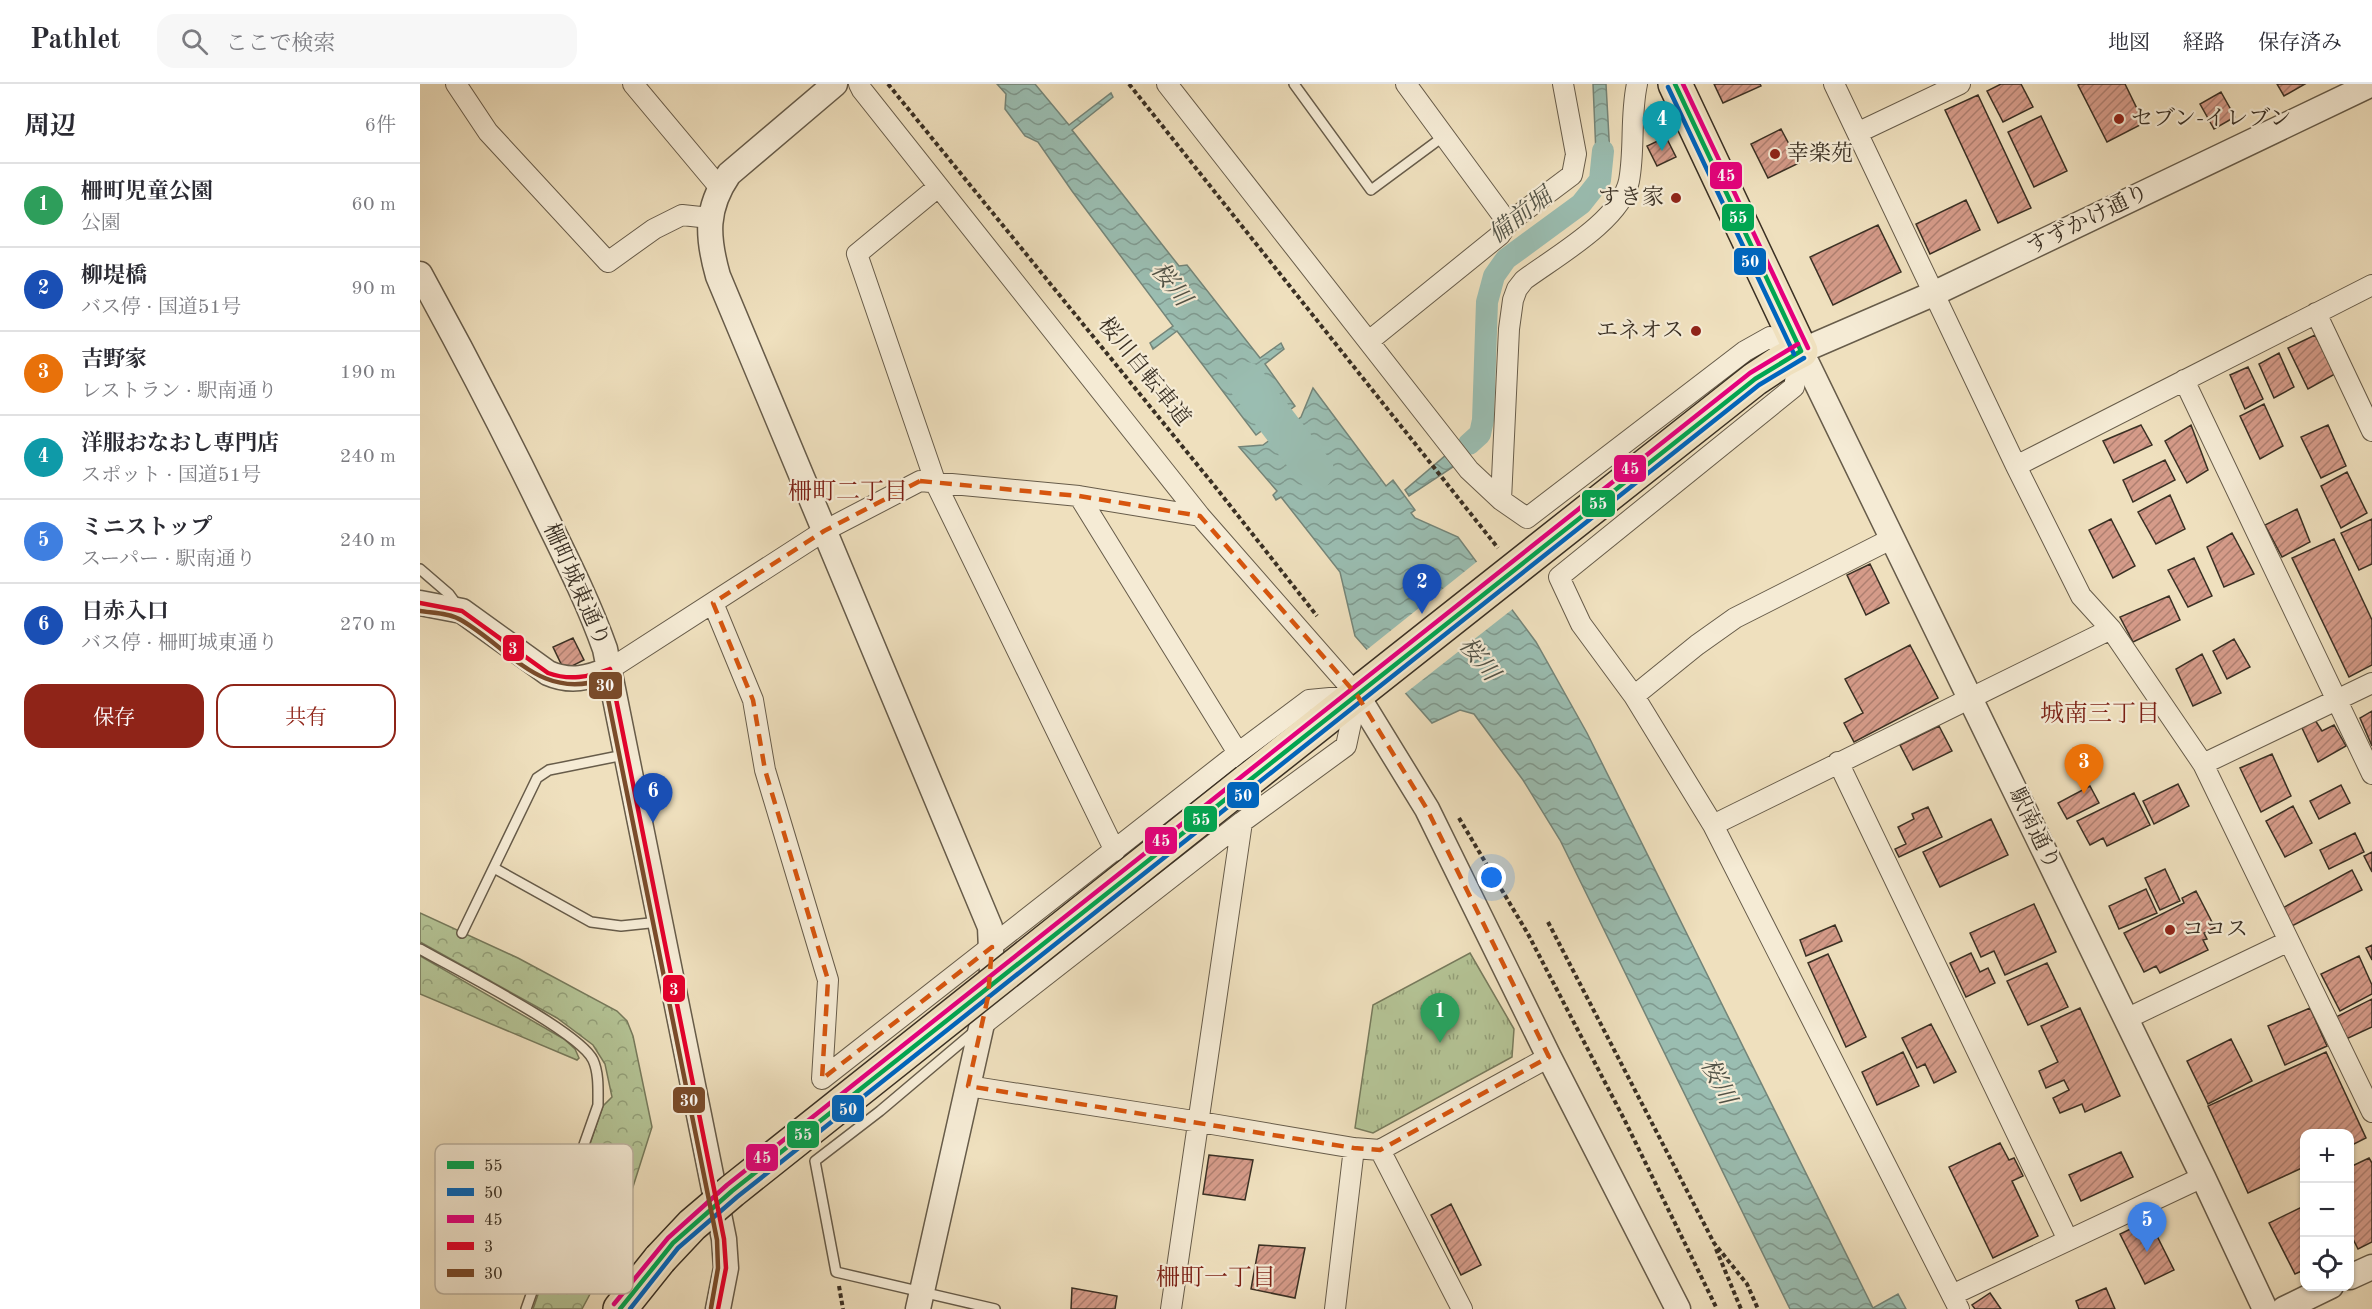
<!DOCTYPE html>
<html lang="ja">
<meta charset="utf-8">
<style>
:root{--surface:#fff;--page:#f7f7f7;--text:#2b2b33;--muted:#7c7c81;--line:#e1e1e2;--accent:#8f2418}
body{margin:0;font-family:"Old Standard TT","Noto Serif JP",serif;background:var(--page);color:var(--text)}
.controls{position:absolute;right:18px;bottom:18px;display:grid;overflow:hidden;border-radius:12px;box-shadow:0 2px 4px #0004}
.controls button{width:54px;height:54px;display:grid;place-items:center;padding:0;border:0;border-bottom:2px solid var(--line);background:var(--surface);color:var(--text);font:30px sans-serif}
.you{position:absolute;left:1072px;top:794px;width:21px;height:21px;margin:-15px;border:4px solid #fff;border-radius:50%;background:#1a73e8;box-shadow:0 0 0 9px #1a73e833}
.badge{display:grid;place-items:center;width:39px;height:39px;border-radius:50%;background:var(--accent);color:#fff;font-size:20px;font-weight:700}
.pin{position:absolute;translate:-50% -50px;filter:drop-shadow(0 2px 3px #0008)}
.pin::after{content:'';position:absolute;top:32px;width:21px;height:18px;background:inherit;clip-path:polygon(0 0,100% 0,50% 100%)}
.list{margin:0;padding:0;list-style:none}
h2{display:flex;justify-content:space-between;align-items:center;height:78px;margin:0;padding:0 24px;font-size:26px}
h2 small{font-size:20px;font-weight:400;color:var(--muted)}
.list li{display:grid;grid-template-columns:39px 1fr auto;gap:18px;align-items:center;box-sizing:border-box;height:84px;padding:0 24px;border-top:2px solid var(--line)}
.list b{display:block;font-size:22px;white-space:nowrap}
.list p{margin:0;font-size:20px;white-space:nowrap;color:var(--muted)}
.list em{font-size:20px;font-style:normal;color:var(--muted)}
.actions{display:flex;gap:12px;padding:18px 24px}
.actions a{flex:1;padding:14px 0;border:2px solid var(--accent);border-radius:18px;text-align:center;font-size:21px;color:var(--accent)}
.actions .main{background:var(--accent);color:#fff}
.icon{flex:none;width:33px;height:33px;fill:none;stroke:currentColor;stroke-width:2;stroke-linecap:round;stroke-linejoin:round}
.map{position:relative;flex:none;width:1952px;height:1225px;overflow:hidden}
header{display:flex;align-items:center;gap:36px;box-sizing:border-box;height:84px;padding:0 30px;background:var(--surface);border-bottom:2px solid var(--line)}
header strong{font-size:28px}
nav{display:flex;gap:33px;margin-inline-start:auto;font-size:21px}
.search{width:420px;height:54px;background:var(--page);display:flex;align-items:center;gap:15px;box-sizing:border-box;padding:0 21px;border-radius:18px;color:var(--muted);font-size:22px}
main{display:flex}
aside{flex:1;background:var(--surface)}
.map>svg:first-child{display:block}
.forest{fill:url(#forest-crowns);stroke:#777a5c;stroke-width:1.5}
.park{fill:url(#park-tufts);stroke:#777a5c;stroke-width:1.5}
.water{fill:url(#water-waves);stroke:#748579;stroke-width:1.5}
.pier{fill:#efe0be}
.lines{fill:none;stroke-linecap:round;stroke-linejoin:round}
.canal{stroke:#9abdb1;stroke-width:22}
.river{stroke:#9abdb1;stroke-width:38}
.building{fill:url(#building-hatch);stroke:#3a3024;stroke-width:1.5}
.service-casing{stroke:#675c4a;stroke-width:12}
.minor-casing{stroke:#675c4a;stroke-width:22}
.tertiary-casing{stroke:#675c4a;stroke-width:27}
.trunk-casing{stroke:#3a3024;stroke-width:36}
.path{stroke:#3a3024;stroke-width:4;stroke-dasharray:4.5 3;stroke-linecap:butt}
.service{stroke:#f5ebd5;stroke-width:9}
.minor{stroke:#f5ebd5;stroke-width:20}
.tertiary{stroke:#f5ebd5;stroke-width:24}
.trunk{stroke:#efe0be;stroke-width:33}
.trunk-bridge-casing{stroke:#3a3024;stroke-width:36;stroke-linecap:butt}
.trunk-bridge{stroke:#efe0be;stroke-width:33}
.bus-1-casing{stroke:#f5ebd5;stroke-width:9}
.bus-2-casing{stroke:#f5ebd5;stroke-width:9}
.bus-3-casing{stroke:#f5ebd5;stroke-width:9}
.bus-4-casing{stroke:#f5ebd5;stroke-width:9}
.bus-5-casing{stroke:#f5ebd5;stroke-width:9}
.bus-1{stroke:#00a651;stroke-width:4.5}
.bus-2{stroke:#0065bd;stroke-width:4.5}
.bus-3{stroke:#e5007d;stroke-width:4.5}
.bus-4{stroke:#e4002b;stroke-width:4.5}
.bus-5{stroke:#7a4b2a;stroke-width:4.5}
.marked{fill:none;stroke:#d7550e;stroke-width:4.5;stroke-dasharray:12 8;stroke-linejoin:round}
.poi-dot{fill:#8f2418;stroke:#f5ebd5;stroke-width:2}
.labels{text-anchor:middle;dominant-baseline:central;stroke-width:4.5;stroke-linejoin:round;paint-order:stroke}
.poi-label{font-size:22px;fill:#3a3024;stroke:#f5ebd5;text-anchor:start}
.street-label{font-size:22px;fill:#3a3024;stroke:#f5ebd5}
.water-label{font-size:24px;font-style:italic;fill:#525347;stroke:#f5ebd5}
.neighbourhood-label{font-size:24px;fill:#7a1f14;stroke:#f5ebd5}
.key{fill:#f5ebd5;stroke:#bdb3a0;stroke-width:1.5}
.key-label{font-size:16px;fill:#3a3024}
.line-badge{stroke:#f5ebd5;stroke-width:2}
.badge-label{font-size:16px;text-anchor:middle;font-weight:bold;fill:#fff}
</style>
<header>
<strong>Pathlet</strong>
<div class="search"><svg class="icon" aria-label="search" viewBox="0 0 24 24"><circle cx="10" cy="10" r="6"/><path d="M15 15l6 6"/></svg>ここで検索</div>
<nav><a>地図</a><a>経路</a><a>保存済み</a></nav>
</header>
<main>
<aside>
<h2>周辺<small>6件</small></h2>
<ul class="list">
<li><span class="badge" style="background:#2e9e5b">1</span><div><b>柵町児童公園</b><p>公園</p></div><em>60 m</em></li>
<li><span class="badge" style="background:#1a4fb4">2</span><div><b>柳堤橋</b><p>バス停 · 国道51号</p></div><em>90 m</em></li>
<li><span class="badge" style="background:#e8710a">3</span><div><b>吉野家</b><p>レストラン · 駅南通り</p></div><em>190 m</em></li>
<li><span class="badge" style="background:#0f9aa8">4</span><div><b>洋服おなおし専門店</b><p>スポット · 国道51号</p></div><em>240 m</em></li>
<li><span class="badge" style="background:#3f7fe0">5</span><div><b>ミニストップ</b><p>スーパー · 駅南通り</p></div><em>240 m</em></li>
<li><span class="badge" style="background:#1a4fb4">6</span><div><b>日赤入口</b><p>バス停 · 柵町城東通り</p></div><em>270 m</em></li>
</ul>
<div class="actions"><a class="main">保存</a><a>共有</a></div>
</aside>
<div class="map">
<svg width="1952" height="1225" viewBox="0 0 1952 1225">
<defs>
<pattern id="forest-crowns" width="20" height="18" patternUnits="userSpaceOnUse" patternTransform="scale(1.5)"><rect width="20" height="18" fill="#b4c395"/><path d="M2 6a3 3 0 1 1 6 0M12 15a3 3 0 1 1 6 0" fill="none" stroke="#939f79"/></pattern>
<pattern id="park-tufts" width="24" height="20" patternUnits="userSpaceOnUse" patternTransform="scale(1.5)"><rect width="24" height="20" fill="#b4c395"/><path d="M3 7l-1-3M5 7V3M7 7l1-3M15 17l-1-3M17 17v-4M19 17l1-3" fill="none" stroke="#939f79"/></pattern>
<pattern id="water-waves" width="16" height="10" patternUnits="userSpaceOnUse" patternTransform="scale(1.5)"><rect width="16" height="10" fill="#9abdb1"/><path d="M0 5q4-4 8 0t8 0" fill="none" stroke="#7f9a90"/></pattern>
<pattern id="building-hatch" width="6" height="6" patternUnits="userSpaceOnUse" patternTransform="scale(1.5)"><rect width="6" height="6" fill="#d59b89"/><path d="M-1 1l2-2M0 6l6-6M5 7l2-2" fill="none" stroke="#ae7f70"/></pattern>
</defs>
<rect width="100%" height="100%" fill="#efe0be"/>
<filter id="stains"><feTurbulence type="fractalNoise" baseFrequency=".00333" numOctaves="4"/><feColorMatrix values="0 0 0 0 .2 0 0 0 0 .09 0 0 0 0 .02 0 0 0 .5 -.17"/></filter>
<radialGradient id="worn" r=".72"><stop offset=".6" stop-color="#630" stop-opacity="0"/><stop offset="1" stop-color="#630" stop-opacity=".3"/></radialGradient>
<path class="forest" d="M0,829L98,874L197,927L207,937L213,952L232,1043L192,1169L162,1225H113L183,1022L192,1013L185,980L173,961L137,934L0,858Z
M0,872L144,955L155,965L159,974L157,976L0,910Z"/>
<path class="park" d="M1050,869L1094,945L1092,973L953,1049L935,1044L953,921Z"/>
<path class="water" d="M577,0H615L649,41L691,9L693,13L652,46L759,182L767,181L840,274L861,259L864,265L845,280L875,322L836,351L757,247L733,265L730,259L753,242L652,107L618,58L605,52L585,25L586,10Z
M1173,0H1186L1190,72L1186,98L1173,94L1176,70Z
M893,304L966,402L973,396L995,426L991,429L995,434L1038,453L1116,558L1167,649L1453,1224L1478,1210L1486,1225H1370L1140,756L1103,696L1054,630L1040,626L1012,639L935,552L920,488L861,413L856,416L853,411L857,407L819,363L843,361L881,333Z
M1057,334L1070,338L1064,356L1036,381L989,412L985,406L1054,347Z"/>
<path class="pier" d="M1059,476L1094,524L983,611L944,568Z"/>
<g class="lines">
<path class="canal" d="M1049,360L1060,350L1063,336L1067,218L1074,192L1086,175L1161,120L1180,96L1183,67"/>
<path class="river" d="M826,297L895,387"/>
</g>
<path class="building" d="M1294,0H1340L1341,2L1303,19Z
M1581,0H1601L1613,23L1583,38L1567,7Z
M1660,0H1705L1724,39L1687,58L1658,1Z
M1857,0H1885L1864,12Z
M1801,8L1815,33L1794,45L1780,20Z
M1558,11L1611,124L1578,139L1525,26Z
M1621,32L1647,87L1614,103L1588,48Z
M1361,45L1379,79L1348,94L1331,60Z
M1246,53L1256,73L1237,82L1227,62Z
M1546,116L1560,146L1510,170L1496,140Z
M1458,141L1481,188L1413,221L1390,173Z
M1895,251L1915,290L1888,305L1868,264Z
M1859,269L1874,303L1854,314L1839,280Z
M1828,283L1843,315L1825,325L1810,291Z
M1844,320L1863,362L1840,375L1820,332Z
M1721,341L1732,361L1694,379L1683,357Z
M1771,341L1788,386L1767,399L1745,357Z
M1908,341L1926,382L1901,394L1881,353Z
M1745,376L1755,396L1713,418L1703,396Z
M1927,388L1947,429L1921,444L1901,402Z
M1750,411L1765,445L1736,460L1718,428Z
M1877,425L1890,458L1862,473L1845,441Z
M1691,435L1715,482L1693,494L1669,446Z
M1952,435V480L1939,486L1921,449Z
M1812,449L1834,490L1804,503L1787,463Z
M1914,455L1952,536V581L1929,593L1872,474Z
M1774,474L1792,512L1768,523L1748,486Z
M1450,480L1469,519L1446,531L1427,491Z
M1749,512L1760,536L1713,558L1700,533Z
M153,554L164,576L144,586L133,563Z
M1814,555L1830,583L1807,595L1793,567Z
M1490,561L1518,614L1434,658L1424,639L1443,629L1425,595Z
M1782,570L1801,609L1773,622L1756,585Z
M1952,627V662L1940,634Z
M1895,636L1902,647L1914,641L1926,662L1898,678L1882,644Z
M1519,642L1532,667L1493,686L1480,661Z
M1852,670L1871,712L1841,728L1820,684Z
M1758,700L1769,722L1734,740L1723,717Z
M1921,701L1930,719L1899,735L1890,717Z
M1670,702L1679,719L1647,735L1638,719Z
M1714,709L1730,741L1687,762L1683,754L1670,761L1657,737Z
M1873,722L1892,759L1865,773L1846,737Z
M1508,723L1522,753L1479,773L1475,765L1486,760L1478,743L1494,735L1492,730Z
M1571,735L1588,771L1520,803L1503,768Z
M1935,749L1944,768L1909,785L1900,766Z
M1952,768V788L1944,772Z
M1745,785L1760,817L1740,826L1725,794Z
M1932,786L1942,806L1868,844L1859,826Z
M1726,805L1737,829L1699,845L1689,822Z
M1776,807L1795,844L1784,849L1787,855L1783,856L1788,866L1740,889L1736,882L1724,888L1704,849L1764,819L1762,814Z
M1614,820L1636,868L1585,891L1574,867L1561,873L1550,849Z
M1415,841L1422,857L1386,872L1380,856Z
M1952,861V876L1946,864Z
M1551,869L1560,888L1568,884L1575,899L1546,913L1530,879Z
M1408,870L1446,953L1426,963L1388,879Z
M1939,872L1952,901V910L1920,927L1901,890Z
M1627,879L1648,923L1608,941L1587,897Z
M1952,915V943L1924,956L1914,934Z
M1660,924L1700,1012L1665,1028L1662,1020L1640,1029L1633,1014L1649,1006L1644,996L1626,1004L1619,987L1638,978L1621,942Z
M1890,924L1907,962L1865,981L1848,942Z
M1511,940L1536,988L1514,999L1505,980L1497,984L1482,954Z
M1811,955L1832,997L1788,1020L1767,977Z
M1483,968L1499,1002L1457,1021L1442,988Z
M1906,968L1946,1054L1930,1062V1050H1884V1083L1828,1109L1788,1022Z
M1580,1059L1589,1076L1594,1074L1603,1092L1592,1097L1618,1152L1573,1174L1529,1083Z
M1701,1068L1713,1093L1661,1117L1649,1091Z
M789,1071L833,1076L825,1116L783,1110Z
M1949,1074L1952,1079V1158L1938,1165L1930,1149V1083Z
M1031,1120L1061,1181L1041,1191L1011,1131Z
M1884,1122V1186L1875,1190L1849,1139Z
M1729,1136L1754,1186L1725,1200L1700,1150Z
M839,1161L885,1164L875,1214L831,1205Z
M652,1204L697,1212L695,1225H651Z
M1686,1204L1695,1225H1659L1656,1217Z
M1570,1209L1581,1225H1555L1552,1221Z"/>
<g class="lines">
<defs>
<path id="service" d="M874,0L951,106L1024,52
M0,485L29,510L37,521
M74,784L171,838L201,842L239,838
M42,849L117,694L129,686L204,671
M0,865C33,884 159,947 173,976C179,989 178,1006 178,1021L106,1225
M556,946L460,1027L395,1077L416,1188L575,1225"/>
<path id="minor" d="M36,0L68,48L188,178L234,145L262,131L290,134
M213,0L300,104
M439,0L442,6L780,432L937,611
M747,0L1049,386L1081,416L1107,434L1325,267L1350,253L1381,267L1374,303L1139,493L1161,540L1214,612L1293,741L1539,1225
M986,0L1088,139
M1414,0L1596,382L1661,512L1691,545L1783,680L1952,1028
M1439,48L1540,0
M518,103L437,170L516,400L695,767
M1896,229L1952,347
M949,257L1080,151L1088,139L1152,91L1156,70L1143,0
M1764,296L1952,690
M1596,382L1952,201
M659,412L818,669
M1081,416L1089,245L1093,216L1097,205L1104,196C1135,173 1201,136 1209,97C1215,65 1210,32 1217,0
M293,519L333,616L345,686L408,896L402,995L818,669L889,616L931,612
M190,585L404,447L500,397L659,412L780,432
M1214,612L1277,561L1315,534L1473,454
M1418,678L1648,1156
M1783,680L1952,599
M1293,741L1691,545
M1706,935L1869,857
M561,942L822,738L926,662L937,611
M548,1002L780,1038L934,1064L960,1066L1129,973
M960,1066L1042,1225
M1532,1211L1783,1093
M751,1225L822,738
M915,1225L934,1064"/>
<path id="tertiary" d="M415,0L309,90C285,125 287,153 298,192L570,843L572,889L568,913L498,1225
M0,190C43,268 84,347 123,427C145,472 168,517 185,565L304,1155L306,1184L298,1225
M0,519L42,527L128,589C151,599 168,594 190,585
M937,611L1007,725L1129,973L1258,1225
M1930,1193L1952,1183
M1845,1225L1783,1093L1381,267L1515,209L1952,0
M1864,1225L1911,1202"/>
<path id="trunk" d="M827,697L1335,295L1362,277L1381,267L1255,0
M200,1225L240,1175"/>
</defs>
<use href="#service" class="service-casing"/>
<use href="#minor" class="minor-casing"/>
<use href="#tertiary" class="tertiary-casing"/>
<use href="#trunk" class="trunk-casing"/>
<path class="path" d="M468,0L797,405L897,532
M709,0L1078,464
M1039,734L1108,850L1204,1035L1297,1225
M1128,838L1294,1159L1327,1200L1338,1225
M1296,1165L1321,1225
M419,1202L423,1225"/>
<use href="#service" class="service"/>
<use href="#minor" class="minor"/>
<use href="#tertiary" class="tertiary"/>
<use href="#trunk" class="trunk"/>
<defs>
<path id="trunk-bridge" d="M240,1175L272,1141L312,1107L827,697"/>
</defs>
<use href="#trunk-bridge" class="trunk-bridge-casing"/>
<use href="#trunk-bridge" class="trunk-bridge"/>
<defs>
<path id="bus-1" d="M1255,0L1381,267
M200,1225L253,1159L312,1107L1335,295L1381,267"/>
<path id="bus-2" d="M1248,3L1374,270
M210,1225L258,1164L317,1113L1339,301L1384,274"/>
<path id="bus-3" d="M1263,0L1388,264
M194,1220L248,1154L307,1101L1330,289L1378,260"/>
<path id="bus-4" d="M0,519L42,527L128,589C150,597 168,593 190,585
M190,585L304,1155L306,1184L298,1225"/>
<path id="bus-5" d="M0,527C12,529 30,529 41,536C91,565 120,617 184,595L297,1156L298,1184L291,1224"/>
</defs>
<use href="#bus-1" class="bus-1-casing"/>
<use href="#bus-2" class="bus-2-casing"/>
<use href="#bus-3" class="bus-3-casing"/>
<use href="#bus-4" class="bus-4-casing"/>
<use href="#bus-5" class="bus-5-casing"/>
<use href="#bus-1" class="bus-1"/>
<use href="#bus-2" class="bus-2"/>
<use href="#bus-3" class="bus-3"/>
<use href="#bus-4" class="bus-4"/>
<use href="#bus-5" class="bus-5"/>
</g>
<path class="marked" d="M500,397L659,412L780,432L937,611L1007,725L1129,973L960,1066L934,1064L548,1002L568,913L572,863L402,995L408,896L345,686L333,616L293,519L404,447Z"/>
<g class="poi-dot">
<circle cx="1699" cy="35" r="6"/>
<circle cx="1355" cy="70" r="6"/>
<circle cx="1256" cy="114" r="6"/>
<circle cx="1276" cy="247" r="6"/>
<circle cx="1750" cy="846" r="6"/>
</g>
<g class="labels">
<g class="poi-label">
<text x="1711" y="35">セブン-イレブン</text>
<text x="1367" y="70">幸楽苑</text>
<text x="1244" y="114" text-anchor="end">すき家</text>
<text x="1264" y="247" text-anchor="end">エネオス</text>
<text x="1762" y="846">ココス</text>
</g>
<g class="street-label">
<text transform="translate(1668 136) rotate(-26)">すずかけ通り</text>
<text transform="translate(724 288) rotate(51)">桜川自転車道</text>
<text transform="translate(156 501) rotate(66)">柵町城東通り</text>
<text transform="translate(1614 745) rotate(64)">駅南通り</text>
</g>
<g class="water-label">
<text transform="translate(1101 133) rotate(-38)">備前堀</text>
<text transform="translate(750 201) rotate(52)">桜川</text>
<text transform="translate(1058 576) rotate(51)">桜川</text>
<text transform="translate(1297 998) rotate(63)">桜川</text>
</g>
<g class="neighbourhood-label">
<text x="428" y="409">柵町二丁目</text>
<text x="1680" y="631">城南三丁目</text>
<text x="796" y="1195">柵町一丁目</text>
</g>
</g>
<rect x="15" y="1060" width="198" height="150" rx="9" class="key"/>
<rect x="27" y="1077" width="27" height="8" fill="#00a651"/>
<rect x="27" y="1104" width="27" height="8" fill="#0065bd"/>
<rect x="27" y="1131" width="27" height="8" fill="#e5007d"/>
<rect x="27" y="1158" width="27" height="8" fill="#e4002b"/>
<rect x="27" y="1185" width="27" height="8" fill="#7a4b2a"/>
<g class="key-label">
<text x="64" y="1087">55</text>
<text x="64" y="1114">50</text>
<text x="64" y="1141">45</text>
<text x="64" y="1168">3</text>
<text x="64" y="1195">30</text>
</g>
<g class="line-badge">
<rect x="1289" y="77" width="34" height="29" rx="6" fill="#e5007d"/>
<rect x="1301" y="119" width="34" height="29" rx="6" fill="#00a651"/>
<rect x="1313" y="163" width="34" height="29" rx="6" fill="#0065bd"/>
<rect x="1193" y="370" width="34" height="29" rx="6" fill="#e5007d"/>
<rect x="1161" y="405" width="35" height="29" rx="6" fill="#00a651"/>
<rect x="82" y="550" width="23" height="28" rx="6" fill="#e4002b"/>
<rect x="168" y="587" width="35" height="29" rx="6" fill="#7a4b2a"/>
<rect x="806" y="697" width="34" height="28" rx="6" fill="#0065bd"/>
<rect x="763" y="721" width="35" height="28" rx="6" fill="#00a651"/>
<rect x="724" y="742" width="34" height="29" rx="6" fill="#e5007d"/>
<rect x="242" y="890" width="24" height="29" rx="6" fill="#e4002b"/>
<rect x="252" y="1002" width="34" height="28" rx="6" fill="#7a4b2a"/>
<rect x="411" y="1010" width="34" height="29" rx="6" fill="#0065bd"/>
<rect x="366" y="1036" width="34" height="29" rx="6" fill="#00a651"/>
<rect x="325" y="1059" width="34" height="29" rx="6" fill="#e5007d"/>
</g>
<g class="badge-label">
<text x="1306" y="97">45</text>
<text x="1318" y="139">55</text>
<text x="1330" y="183">50</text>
<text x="1210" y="390">45</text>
<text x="1178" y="425">55</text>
<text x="93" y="570">3</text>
<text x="185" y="607">30</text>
<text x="823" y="717">50</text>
<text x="781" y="741">55</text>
<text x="741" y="762">45</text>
<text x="254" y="911">3</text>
<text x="269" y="1022">30</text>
<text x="428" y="1031">50</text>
<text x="383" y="1056">55</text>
<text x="342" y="1079">45</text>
</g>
<rect width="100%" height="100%" filter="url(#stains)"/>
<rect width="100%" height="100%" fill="url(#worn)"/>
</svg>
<div class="controls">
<button>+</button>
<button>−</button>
<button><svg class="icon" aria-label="locate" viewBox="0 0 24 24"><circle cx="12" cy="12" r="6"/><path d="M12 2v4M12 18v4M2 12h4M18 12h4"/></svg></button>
</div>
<div class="you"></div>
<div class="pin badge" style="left:1020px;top:959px;background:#2e9e5b">1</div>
<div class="pin badge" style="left:1002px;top:530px;background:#1a4fb4">2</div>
<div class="pin badge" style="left:1664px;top:710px;background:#e8710a">3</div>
<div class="pin badge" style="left:1242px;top:67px;background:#0f9aa8">4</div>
<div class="pin badge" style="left:1727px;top:1168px;background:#3f7fe0">5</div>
<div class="pin badge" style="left:233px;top:739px;background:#1a4fb4">6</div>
</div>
</main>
